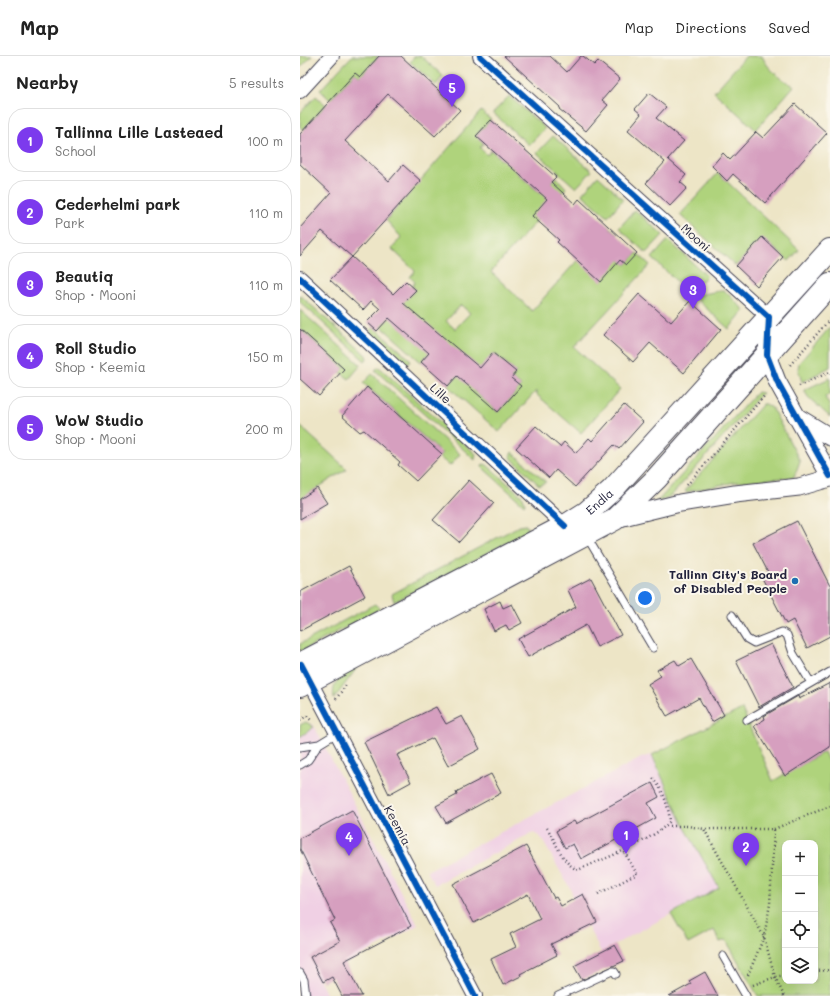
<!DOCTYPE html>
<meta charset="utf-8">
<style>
:root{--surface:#fff;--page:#f6f6f6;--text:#222;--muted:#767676;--line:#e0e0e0;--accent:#7c3aed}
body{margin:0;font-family:Mali,sans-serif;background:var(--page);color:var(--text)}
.controls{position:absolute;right:12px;bottom:12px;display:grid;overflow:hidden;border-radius:8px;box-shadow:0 4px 16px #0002}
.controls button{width:36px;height:36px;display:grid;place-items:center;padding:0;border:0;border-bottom:1px solid var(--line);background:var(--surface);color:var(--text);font:20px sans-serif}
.you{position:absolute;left:345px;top:542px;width:14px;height:14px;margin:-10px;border:3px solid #fff;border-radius:50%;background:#1a73e8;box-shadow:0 0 0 6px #1a73e833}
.badge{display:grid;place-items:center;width:26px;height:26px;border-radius:50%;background:var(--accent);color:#fff;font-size:13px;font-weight:700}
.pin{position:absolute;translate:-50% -33px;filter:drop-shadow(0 1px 2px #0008)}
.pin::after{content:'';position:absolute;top:21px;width:14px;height:12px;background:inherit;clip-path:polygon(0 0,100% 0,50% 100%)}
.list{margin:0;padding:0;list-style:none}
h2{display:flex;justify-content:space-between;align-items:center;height:52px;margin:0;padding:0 16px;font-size:17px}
h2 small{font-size:13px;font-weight:400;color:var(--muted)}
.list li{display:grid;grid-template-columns:26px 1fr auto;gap:12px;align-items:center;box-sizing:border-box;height:64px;margin:0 8px 8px;padding:0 8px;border:1px solid var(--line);border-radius:16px}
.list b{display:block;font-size:15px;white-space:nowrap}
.list p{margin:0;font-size:13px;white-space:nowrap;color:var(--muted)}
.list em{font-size:13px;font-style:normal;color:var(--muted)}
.icon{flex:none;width:22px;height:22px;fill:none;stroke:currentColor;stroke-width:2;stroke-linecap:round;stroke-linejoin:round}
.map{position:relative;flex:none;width:530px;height:940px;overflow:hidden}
header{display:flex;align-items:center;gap:24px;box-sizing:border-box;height:56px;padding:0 20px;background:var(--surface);border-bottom:1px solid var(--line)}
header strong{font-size:19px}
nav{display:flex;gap:22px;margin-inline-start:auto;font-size:14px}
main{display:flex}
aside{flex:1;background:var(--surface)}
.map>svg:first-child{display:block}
.built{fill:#f0d0e4}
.green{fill:#afd37c;stroke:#687a5c;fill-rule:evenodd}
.building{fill:#d69fbf}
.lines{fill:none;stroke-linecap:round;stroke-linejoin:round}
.service-casing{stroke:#403f50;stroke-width:9}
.minor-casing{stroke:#403f50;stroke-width:16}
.tertiary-casing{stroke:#403f50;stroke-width:19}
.primary-casing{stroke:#403f50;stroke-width:24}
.path{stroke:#403f50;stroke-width:2.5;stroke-dasharray:1 3;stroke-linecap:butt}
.service{stroke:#fff;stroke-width:7}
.minor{stroke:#fff;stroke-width:14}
.tertiary{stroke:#fff;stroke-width:17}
.primary{stroke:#fff;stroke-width:22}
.cycleway-casing{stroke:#fbf7ec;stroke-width:8}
.cycleway{stroke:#0057b8;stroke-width:6}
.poi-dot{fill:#1f6fb2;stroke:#fbf7ec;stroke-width:1.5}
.labels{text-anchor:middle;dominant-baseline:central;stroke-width:4;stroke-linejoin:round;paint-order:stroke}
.street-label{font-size:12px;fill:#22223b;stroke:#fbf7ec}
.poi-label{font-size:12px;font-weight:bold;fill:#22223b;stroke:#fbf7ec;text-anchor:end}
</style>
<header>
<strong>Map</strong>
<nav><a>Map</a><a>Directions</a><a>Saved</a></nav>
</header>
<main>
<aside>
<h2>Nearby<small>5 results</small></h2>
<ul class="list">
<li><span class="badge">1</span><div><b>Tallinna Lille Lasteaed</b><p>School</p></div><em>100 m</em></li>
<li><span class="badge">2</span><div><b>Cederhelmi park</b><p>Park</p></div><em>110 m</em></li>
<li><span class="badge">3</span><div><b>Beautiq</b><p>Shop · Mooni</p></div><em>110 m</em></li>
<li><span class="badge">4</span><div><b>Roll Studio</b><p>Shop · Keemia</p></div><em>150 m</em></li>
<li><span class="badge">5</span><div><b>WoW Studio</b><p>Shop · Mooni</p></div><em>200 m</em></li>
</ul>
</aside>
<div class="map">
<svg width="530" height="940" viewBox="0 0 530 940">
<rect width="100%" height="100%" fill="#fbf7ec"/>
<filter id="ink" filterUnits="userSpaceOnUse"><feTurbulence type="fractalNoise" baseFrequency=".025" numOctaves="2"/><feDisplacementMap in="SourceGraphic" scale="8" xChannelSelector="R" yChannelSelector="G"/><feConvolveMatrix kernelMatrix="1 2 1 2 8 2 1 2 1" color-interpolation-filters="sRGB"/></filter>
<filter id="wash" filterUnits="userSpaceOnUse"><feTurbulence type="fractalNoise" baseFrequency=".012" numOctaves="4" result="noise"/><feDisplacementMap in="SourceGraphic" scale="16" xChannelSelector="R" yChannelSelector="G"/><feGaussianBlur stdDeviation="0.9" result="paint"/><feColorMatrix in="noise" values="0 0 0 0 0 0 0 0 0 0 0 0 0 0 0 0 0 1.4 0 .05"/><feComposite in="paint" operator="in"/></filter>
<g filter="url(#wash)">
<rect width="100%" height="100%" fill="#ede5c6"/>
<path class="built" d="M13,668L118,869L19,922L27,940H0V675Z
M352,699L419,832L301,896L273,843L271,834L240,780L233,777L135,829L127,815L343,701Z"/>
<path class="green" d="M0,0H12L0,12Z
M52,0H79L60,21L55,17L30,44L20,34Z
M115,0H121L143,20L136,29L110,6Z
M446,0H462C468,14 481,23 494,30L456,74L414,36Z
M16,40L26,49L3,74L0,71V57Z
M209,40L245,72L229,89L193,57Z
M181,55L191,64L176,80L184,87L180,92L187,99L191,94L201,104L217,87L218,118L241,138L256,121L266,132L191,216L232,255L308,170L317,178L305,191L326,209L337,197L350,209L274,291L320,333L281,377L236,338V335L199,376L148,330L167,308L140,285L121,306L72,262L100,239L106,244L116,234L112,230L115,226L110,221L115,215L92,193L101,181L86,164ZM161,249L170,257L155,273L146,265ZM194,297L216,316L211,322L221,330L198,356L174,335L185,324L176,316Z
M253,80L292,115L276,132L237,97Z
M418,117L499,194L489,205L462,182L436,210L380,159Z
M298,120L323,143L308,161L282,138Z
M335,154L363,179L346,197L319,172Z
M368,184L407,220L403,224L383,231L352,202Z
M424,234L444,254L429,273L393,240Z
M0,239L66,299L67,303L65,305L0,246Z
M0,254L61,309L49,323L40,316L44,312L0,273Z
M74,271L111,304L106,309L69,276Z
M530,271V311L502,326L498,313L499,307Z
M79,311L176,398L175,404L75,314Z
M72,318L160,398L150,410L139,401L142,397L63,327Z
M530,322V338L525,341L530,351V361L508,341L504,334Z
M457,336L462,337L372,439L356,447Z
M463,348H466L472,352L500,405L494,421L435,426L386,436L385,435Z
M0,370L47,413L0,443Z
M212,396L246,426L239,429L210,401Z
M183,408L187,409L223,441L225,447L224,449L182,411Z
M226,469L228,473L227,476L94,546L92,538L219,470Z
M75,548L80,553L0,596V588Z
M55,611L56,613L34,643C31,626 41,617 55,611Z
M442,653L473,725L524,696L530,709V940H458L426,884L420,886L414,874L388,888L371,858L419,832L383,768L352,699ZM485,787H515V925H485Z
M6,666L14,671L0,681V669Z"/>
<g id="blocks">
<path class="building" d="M79,0H101L160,54L135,80L88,38L45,85L89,125L103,109L121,125L52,201L22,175L0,200V172L31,137L0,108V78L55,17L60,21Z
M204,0H250L267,16L281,0H283L294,9L298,5L320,23L302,44L308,49L286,75L259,53L260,51Z
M349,37L366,51L356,62L384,85L368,103L386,119L380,126L387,132L370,150L346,127L365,106L328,74L341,58L335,53Z
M495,48L527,77L465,147L433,118L427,125L412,110L423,97L430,104L456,76L463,82Z
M191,64L256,121L251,126L275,148L279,143L337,197L326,209L320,204L301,226L257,186L259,184L232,160L247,143L176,80Z
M462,181L483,201L457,230L436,210Z
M52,201L93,238L106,225L116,234L103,247L180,312L193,297L216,316L211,322L221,330L198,356L157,320L148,330L121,306L129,297L89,262L77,275L67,266L80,253L71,245L63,254L30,224Z
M339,238L371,266L390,245L421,273L384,317L350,287L333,306L303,279Z
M0,273L44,313L19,340L0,323Z
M67,331L142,398L116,425L98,409L100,406L64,374L60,376L42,360Z
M324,349L343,366L319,393L314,389L275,431L256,414L249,422L216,392L236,370L260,391L264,386L276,397L289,382L292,385Z
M169,424L194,447L159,486L133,464Z
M17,432L27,447L0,463V443Z
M497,465L530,530V580L507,592L493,564L486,568L461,520L468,516L453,487Z
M49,510L65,540L0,575V536Z
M291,522L321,579L297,591L286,569L228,601L218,583L276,551L268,534Z
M200,545L203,552L212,548L222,567L209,574L206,569L194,575L184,553Z
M471,588L493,631L459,651L436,605Z
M391,603L424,659L412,666L399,642L367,660L348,628L361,620L357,614L375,604L379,610Z
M530,627V691L485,720L454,670L465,663L464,660L498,640L499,643Z
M136,651L146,668L162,660L180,693L148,710L133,682L97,699L111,726L89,738L64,686Z
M191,718L201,737L146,767L136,750L157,739L156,736Z
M352,727L359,741L348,747L356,762L281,803L273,788L265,792L256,775L274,765L276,768Z
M52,754L111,870L44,905L62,940H42L32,921L23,926L10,901L40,885L30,867L35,864L0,793V782Z
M226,790L254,842L256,841L261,850L283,838L297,866L251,888L257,899L220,918L221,920L203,929L191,903L216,891L210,878L240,863L228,838L174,867L153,828Z
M315,889L324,905L282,924L274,910Z
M405,916L418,940H369L391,928L389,925Z"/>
</g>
</g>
<g filter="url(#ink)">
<use href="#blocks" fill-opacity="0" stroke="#403f50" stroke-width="1"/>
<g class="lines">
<defs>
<path id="service" d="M287,481L353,592
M432,559L447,583L454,587L482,576L487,579L493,597L511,627
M447,664L530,616
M0,691L19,688
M0,709L8,704L19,688L37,677
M423,900L446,940
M0,917L4,924L6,940
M258,940L312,915H314L316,918"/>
<path id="minor" d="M180,0L469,261
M0,35L32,0
M0,222L265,470
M6,618L175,940"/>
<path id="tertiary" d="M469,261L467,299L477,325L530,420
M499,362L530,381
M315,463L380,447L435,438L499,431L530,422"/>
<g id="primary">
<path id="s1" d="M0,608L265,470L287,456L312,434L530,194"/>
<path d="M0,630L315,463L356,423L530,228"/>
</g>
</defs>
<use href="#service" class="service-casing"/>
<use href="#minor" class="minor-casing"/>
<use href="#tertiary" class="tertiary-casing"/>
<use href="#primary" class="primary-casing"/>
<path class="path" d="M490,309L530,263
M499,330L530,316
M387,429L465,339
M36,643L46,629
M0,664L7,660L11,664
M366,770H388L404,773
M247,772C256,785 262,808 278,814C301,804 355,784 370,765C368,749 363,733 352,721
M298,838L337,818L323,794
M515,915L530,914
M448,919L464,881L470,848L474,773
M453,929L475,921L485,919
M484,940L475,921L464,881L404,773H474L530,750"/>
<use href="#service" class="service"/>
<use href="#minor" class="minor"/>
<use href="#tertiary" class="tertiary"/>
<use href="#primary" class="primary"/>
<defs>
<path id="cycleway" d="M180,0L469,261L467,299L477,325L530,420
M0,222L265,470
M1,608L175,940"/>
</defs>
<use href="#cycleway" class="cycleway-casing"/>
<use href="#cycleway" class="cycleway"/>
</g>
</g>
<circle class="poi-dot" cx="495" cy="525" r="4"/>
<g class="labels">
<g class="street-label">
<text transform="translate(396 181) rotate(42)">Mooni</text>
<text transform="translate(141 337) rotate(43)">Lille</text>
<text stroke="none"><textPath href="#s1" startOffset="341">Endla</textPath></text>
<text transform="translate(98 769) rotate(62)">Keemia</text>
</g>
<g class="poi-label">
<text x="487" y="518">Tallinn City's Board<tspan x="487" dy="14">of Disabled People</tspan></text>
</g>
</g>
</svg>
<div class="controls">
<button>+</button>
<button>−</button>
<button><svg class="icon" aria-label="locate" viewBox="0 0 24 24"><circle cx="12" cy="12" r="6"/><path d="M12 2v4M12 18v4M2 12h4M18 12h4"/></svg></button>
<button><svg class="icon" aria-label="layers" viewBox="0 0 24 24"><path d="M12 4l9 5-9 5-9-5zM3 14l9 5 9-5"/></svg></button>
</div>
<div class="you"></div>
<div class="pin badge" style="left:326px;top:798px">1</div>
<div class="pin badge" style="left:446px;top:810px">2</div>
<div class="pin badge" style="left:393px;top:253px">3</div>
<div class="pin badge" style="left:49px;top:800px">4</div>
<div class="pin badge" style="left:152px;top:51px">5</div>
</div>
</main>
